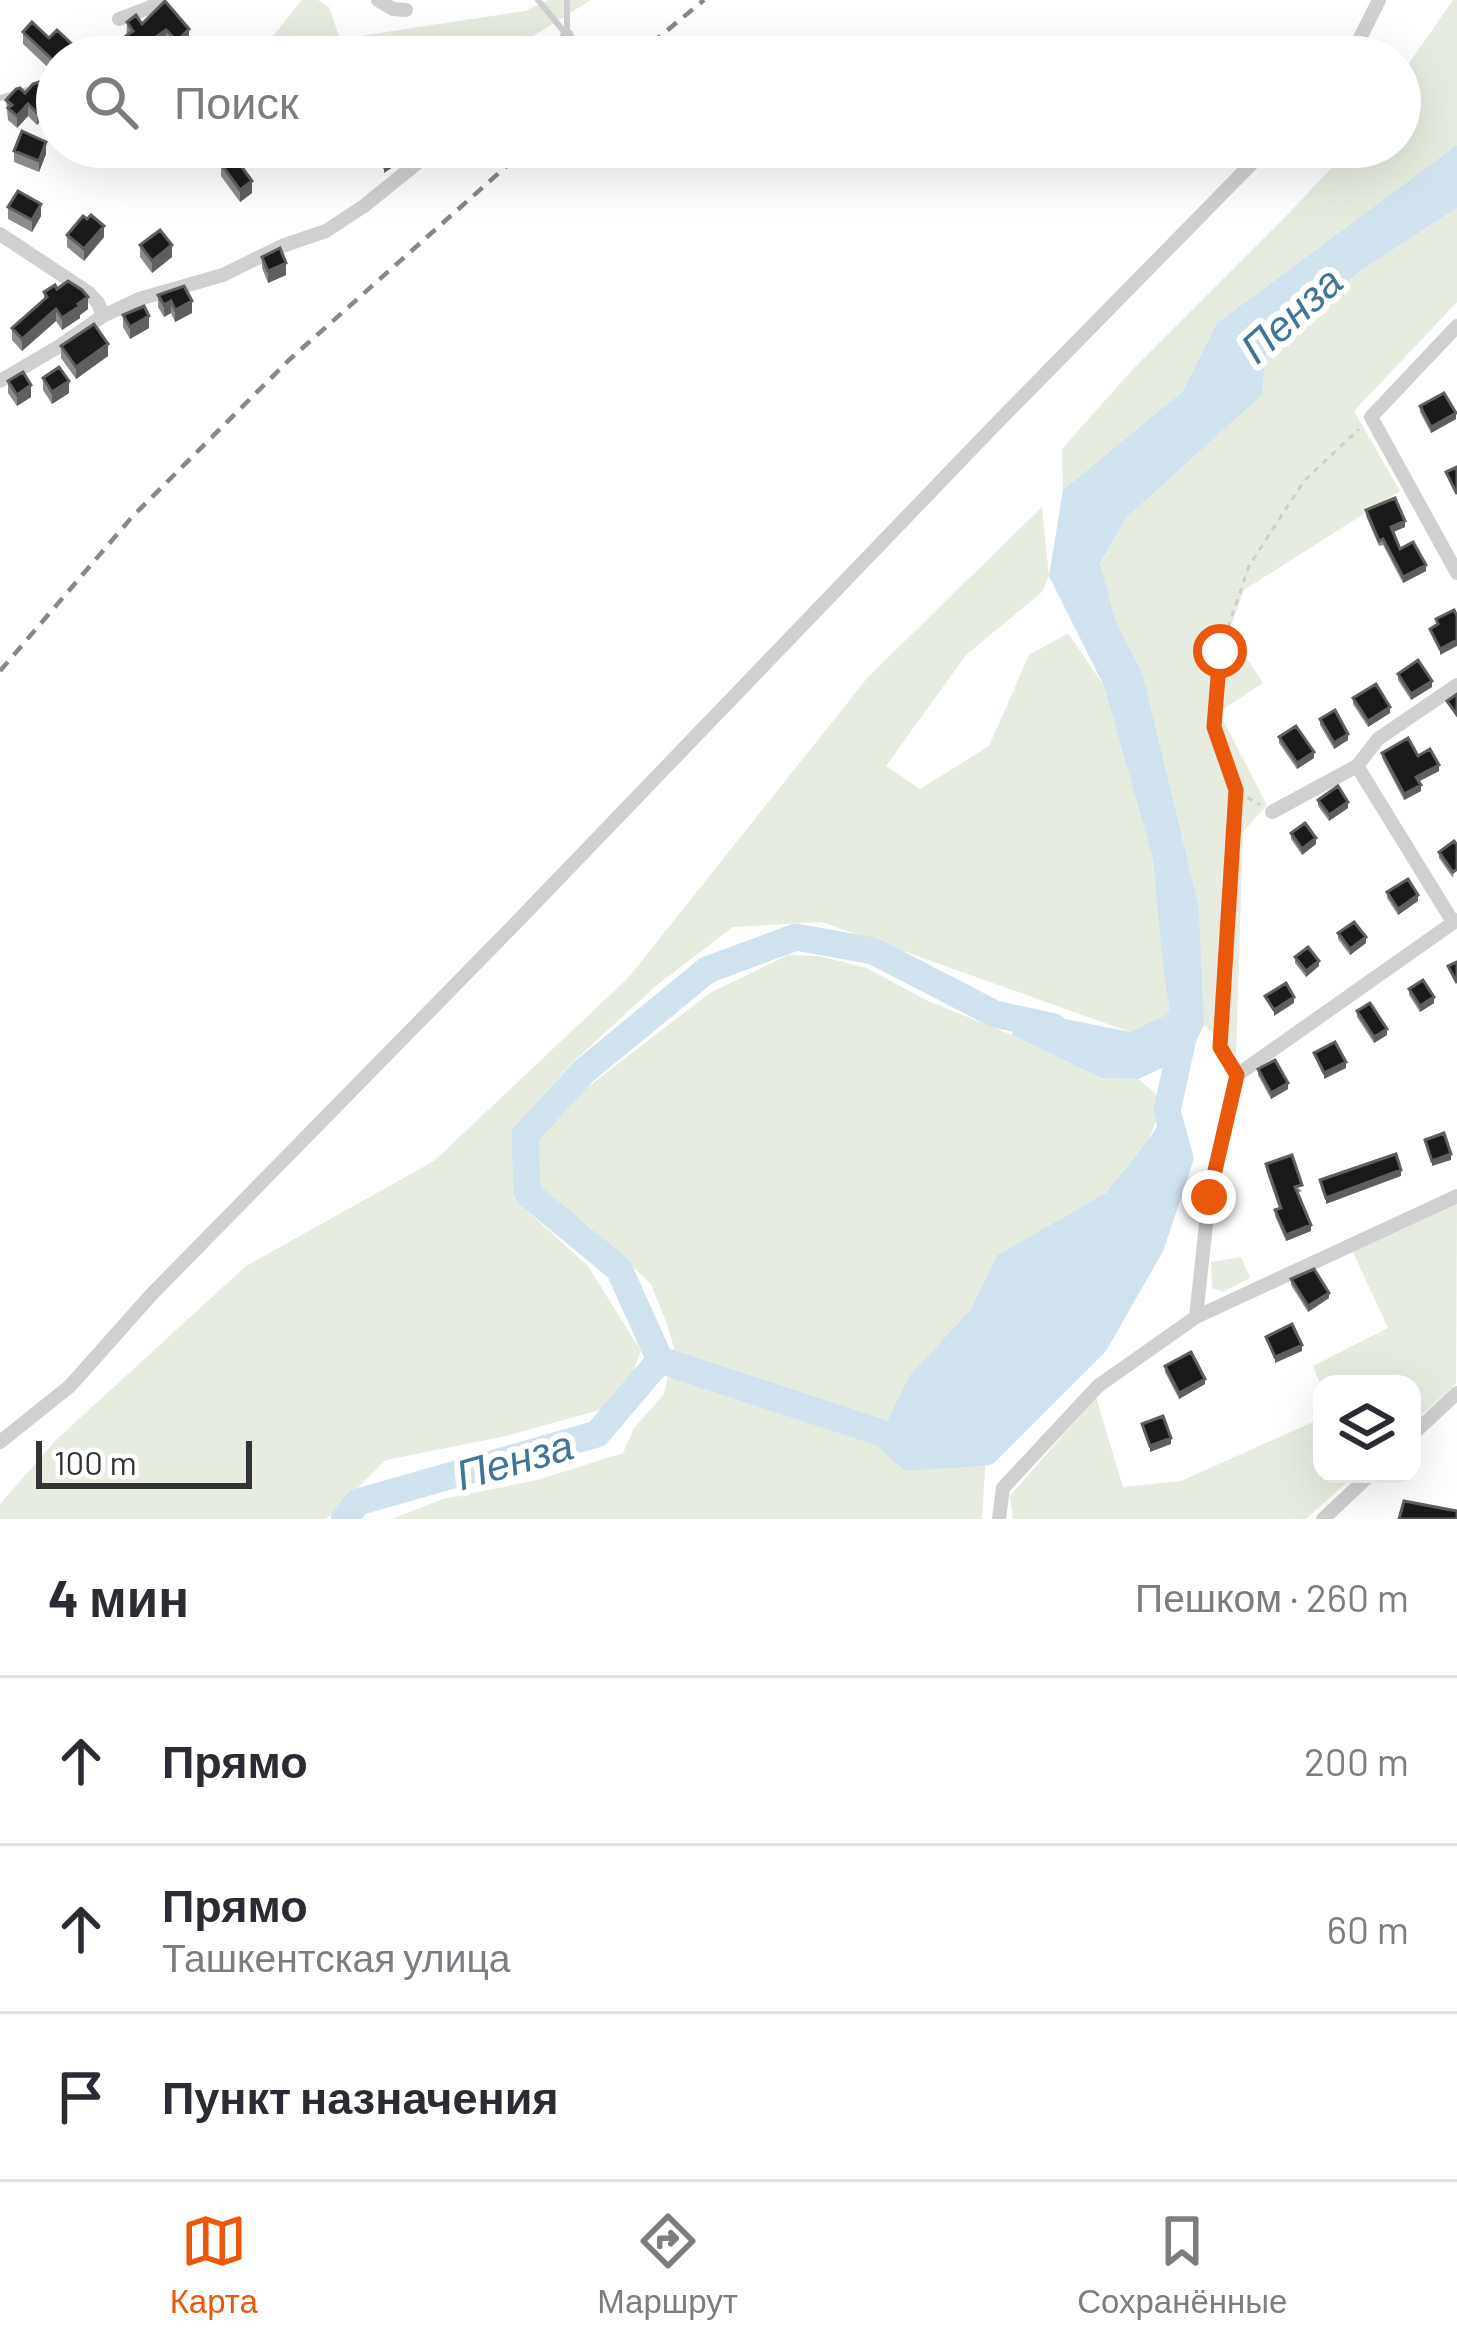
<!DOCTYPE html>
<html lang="ru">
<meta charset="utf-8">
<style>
:root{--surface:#fff;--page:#f2f2f3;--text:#2b2b33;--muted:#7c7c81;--line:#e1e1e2;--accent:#ea580c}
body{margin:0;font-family:Barlow,sans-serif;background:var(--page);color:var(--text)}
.controls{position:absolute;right:36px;bottom:36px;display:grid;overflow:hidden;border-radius:24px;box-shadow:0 12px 48px #0002}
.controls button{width:108px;height:108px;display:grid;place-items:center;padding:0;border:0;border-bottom:3px solid var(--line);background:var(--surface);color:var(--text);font:60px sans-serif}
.scale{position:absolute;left:36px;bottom:30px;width:216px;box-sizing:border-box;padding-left:12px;border:6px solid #333;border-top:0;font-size:33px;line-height:42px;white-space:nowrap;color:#333;-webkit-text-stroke:9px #fff;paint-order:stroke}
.stop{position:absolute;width:36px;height:36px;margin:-27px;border:9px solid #ea580c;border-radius:50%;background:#fff}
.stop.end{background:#ea580c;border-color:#fff;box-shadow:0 3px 12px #0008}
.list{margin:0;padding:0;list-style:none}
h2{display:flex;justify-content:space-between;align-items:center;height:156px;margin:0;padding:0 48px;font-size:51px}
h2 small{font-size:39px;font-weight:400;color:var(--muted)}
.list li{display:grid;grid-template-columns:78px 1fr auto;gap:36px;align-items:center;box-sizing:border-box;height:168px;padding:0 48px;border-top:3px solid var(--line)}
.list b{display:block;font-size:45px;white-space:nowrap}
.list p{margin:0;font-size:39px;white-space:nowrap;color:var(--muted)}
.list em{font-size:39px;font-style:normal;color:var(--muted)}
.icon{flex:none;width:66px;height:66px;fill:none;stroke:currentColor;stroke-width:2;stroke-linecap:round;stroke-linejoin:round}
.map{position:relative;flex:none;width:1457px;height:1519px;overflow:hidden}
.search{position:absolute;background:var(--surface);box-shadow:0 12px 48px #0002;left:36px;right:36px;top:36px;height:132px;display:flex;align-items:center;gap:30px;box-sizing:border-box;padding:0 42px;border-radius:66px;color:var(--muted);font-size:45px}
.sheet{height:660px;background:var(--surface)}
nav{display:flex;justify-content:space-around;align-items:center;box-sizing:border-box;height:168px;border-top:3px solid var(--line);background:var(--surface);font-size:33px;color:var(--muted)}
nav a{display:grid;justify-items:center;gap:6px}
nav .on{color:var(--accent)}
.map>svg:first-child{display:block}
.green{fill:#e6ecdf}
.water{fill:#cfe2ee}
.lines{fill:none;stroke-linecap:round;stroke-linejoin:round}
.river{stroke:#cfe2ee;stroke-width:27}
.path{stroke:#cdcdcd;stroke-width:3;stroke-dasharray:6 6;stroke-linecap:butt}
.service{stroke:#d0d0d0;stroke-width:6}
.minor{stroke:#d0d0d0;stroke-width:14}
.rail{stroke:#888;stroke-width:4.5;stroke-dasharray:12 9;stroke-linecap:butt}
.wall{fill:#8c8c8c}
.shaded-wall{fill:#5f5f5f}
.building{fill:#1a1a1a;stroke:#5f5f5f;stroke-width:3}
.route{stroke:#ea580c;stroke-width:15}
.labels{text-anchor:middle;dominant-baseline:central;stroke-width:12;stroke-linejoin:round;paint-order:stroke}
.water-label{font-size:42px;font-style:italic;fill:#3f7597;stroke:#fff}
</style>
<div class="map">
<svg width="1457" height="1519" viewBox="0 0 1457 1519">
<rect width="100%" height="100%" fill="#fff"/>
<path class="green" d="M302,0H318L329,7L340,39L525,11L549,0H591L525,41L481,51L434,45L400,54L362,57H263L269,41Z
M1453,0H1457V145L1217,323L1183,391L1063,490L1062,449L1133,369L1291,211L1351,147H1400V76Z
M1457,208V302L1354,411L1400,491L1244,590L1229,631L1263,683L1219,712L1267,805L1243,832L1236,1055L1204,1025L1199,907L1143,675L1116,622L1100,565L1126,518L1262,395L1266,354L1357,273Z
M1042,507L1049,576L1042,592L966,655L886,766L920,789L989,746L1029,655L1068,633L1104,686L1153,860L1161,949L1171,1013L1130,1032L822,922L733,927L657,985L572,1063L513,1128L514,1199L588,1266L641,1351L621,1404L506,1436L386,1460L326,1519H0V1504L56,1440L246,1266L434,1161L628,978L868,677Z
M788,955L819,956L867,968L928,1001L1012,1035L1101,1078L1138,1079L1164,1100L1149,1139L1106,1193L997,1255L971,1309L910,1375V1457L986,1452L982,1519H392L443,1499L537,1480L623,1453L634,1428L664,1394L674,1348L667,1324L651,1284L588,1225L564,1215L534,1187V1155L541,1128L572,1099L710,993Z
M1457,1201L1456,1384L1412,1423V1384H1322V1389L1313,1366L1388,1328L1352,1250Z
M1241,1257L1250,1278L1223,1292L1212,1288L1211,1262Z
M1096,1397L1123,1487L1181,1481L1322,1418V1474H1356L1306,1519H1013L1010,1496Z"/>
<path class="water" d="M1457,145V208L1357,273L1266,354L1262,395L1126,518L1100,564L1116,622L1143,675L1199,907L1204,1025L1189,1056L1138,1079L1101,1078L1012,1035L1020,1010L1130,1032L1170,1013L1161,949L1153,860L1104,686L1049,576L1063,490L1183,391L1217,323Z
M1167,1111L1180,1158L1151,1245L1095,1343L986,1452L910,1457L882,1432L910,1375L971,1309L997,1255L1106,1193L1149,1139Z"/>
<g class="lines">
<path class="river" d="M1054,1027L995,1014L873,951L796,937L707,970L583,1072L525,1135L527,1193L619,1269L660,1360L882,1433L910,1457L986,1452L1095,1343L1151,1245L1180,1158L1167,1111L1186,1024
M344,1519L358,1502L597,1434L660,1360"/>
<path class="path" d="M1237,791L1260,805
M1230,1063L1220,1047L1236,790L1214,727L1220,651L1249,566L1304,481L1359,429"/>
<path class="service" d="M538,0L566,34
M567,0V33
M0,98L31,89"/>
<path class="minor" d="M378,0L393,9L406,10
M119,19L151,7L158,0
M560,57L570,49L567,36
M1346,57L1358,42L1379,0
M0,234L89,293L98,303L103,316
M1457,326L1371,417L1457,573
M0,381L58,347L103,316L139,299L223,275L282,246L326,231L364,206L437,147
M1272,812L1357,766
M1453,922L1357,766L1378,739L1457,685
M1196,1317L1209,1197L1237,1075L1457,920
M1412,1435L1457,1393
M0,1442L70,1386L151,1295L513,926L992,428L1268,147
M999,1519L1003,1488L1098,1386L1196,1317L1457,1196
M1323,1519L1371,1474"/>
<path class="rail" d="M635,57L704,0
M0,671L132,517L289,360L528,147"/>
</g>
<path class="wall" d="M178,18L189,41L177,53L166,42L144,57H132L126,48L127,22L142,24Z
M57,30L56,75L23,44V32L49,38Z
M57,83V113L52,109L37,125L28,116L17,128L8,120L6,100Z
M14,151L46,154L39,172L14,162Z
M221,164L252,193L240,202L221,176Z
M8,207L41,216L32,232L8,219Z
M87,219L104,237L84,261L67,247V235Z
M140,245L172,257L152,273L140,257Z
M262,257L286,275L268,283L262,268Z
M57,289L88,309L80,315V318L62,330L56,321L22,351L12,340V328L44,299V292Z
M158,295L192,313L175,322L171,313L164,317L158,307Z
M123,315L149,328L130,339L123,327Z
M61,346L108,356L76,379L61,358Z
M43,378L69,393L52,404L43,390Z
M8,381L31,397L17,406L8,393Z
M1420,406L1456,419L1431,433L1420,412Z
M1366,510L1405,527L1393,532L1400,549L1426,571L1403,583L1383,545L1379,546L1366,516Z
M1398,674L1432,687L1411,700L1398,680Z
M1353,698L1390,713L1368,727L1353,704Z
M1320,719L1348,740L1334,749L1320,725Z
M1279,737L1314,758L1297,769L1279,743Z
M1382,753L1418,756L1439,771L1419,781L1421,791L1404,800L1382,758Z
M1318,800L1348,808L1329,821L1318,806Z
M1291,833L1316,844L1302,855L1291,839Z
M1457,845L1453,878L1439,858V852Z
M1387,892L1418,901L1398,915L1387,898Z
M1338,933L1366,943L1350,955L1338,939Z
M1295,957L1319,966L1306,977L1295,963Z
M1409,989L1434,1003L1420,1012L1409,995Z
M1357,1011L1387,1035L1374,1043L1357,1017Z
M1258,1069L1288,1089L1271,1099L1258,1075Z
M1266,1164L1302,1191L1297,1193L1311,1231L1286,1241L1275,1216V1210L1279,1208L1266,1170Z
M1291,1279L1329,1298L1308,1312L1291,1285Z
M1165,1366L1205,1384L1179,1399L1165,1372Z"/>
<path class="shaded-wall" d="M189,29V41L177,53V41Z
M166,30V42L144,57H136V51Z
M73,45V56L62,57Z
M52,97V109L37,125V113Z
M28,104V116L17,128V116Z
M46,142V154L39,172V161Z
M402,155V161L384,173V167Z
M252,181V193L240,202V190Z
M41,204V216L32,232V220Z
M104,226V237L84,261V249Z
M172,245V257L152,273V261Z
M286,263V275L268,283V271Z
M88,297V309L80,315V318L62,330V318Z
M171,301V313L164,317V305Z
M192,301V313L175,322V310Z
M56,309V321L22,351V339Z
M149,316V328L130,339V327Z
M108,344V356L76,379V367Z
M69,381V393L52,404V392Z
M31,385V397L17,406V395Z
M1456,413V419L1431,433V427Z
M1405,521V527L1391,533V527Z
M1426,565V571L1403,583V577Z
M1457,640V646L1440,655V649Z
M1432,681V687L1411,700V694Z
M1390,707V713L1368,727V721Z
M1348,734V740L1334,749V743Z
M1314,752V758L1297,769V763Z
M1439,765V771L1416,783V777Z
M1421,785V791L1404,800V794Z
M1348,802V808L1329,821V815Z
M1316,838V844L1302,855V849Z
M1418,895V901L1398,915V909Z
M1366,937V943L1350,955V949Z
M1319,961V966L1306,977V971Z
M1294,997V1003L1274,1016V1010Z
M1434,997V1003L1420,1012V1006Z
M1387,1029V1035L1374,1043V1037Z
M1346,1062V1068L1324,1079V1073Z
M1288,1083V1089L1271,1099V1093Z
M1451,1154V1160L1432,1166V1161Z
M1401,1170V1176L1326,1204V1198Z
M1311,1225V1231L1286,1241V1235Z
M1329,1293V1298L1308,1312V1306Z
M1302,1345V1351L1275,1363V1357Z
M1205,1379V1384L1179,1399V1393Z
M1171,1438V1444L1150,1452V1446Z"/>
<path class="building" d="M165,1L189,29L177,41L166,30L136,51L126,36L133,31L127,22L136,15L142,24Z
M32,22L49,38L57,30L73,45L62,57H57L56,63L23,32Z
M45,72L57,83V101L52,97L37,113L28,104L17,116L8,108L12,105L6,100L16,89L20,88L25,93L33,84L42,81Z
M22,131L46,142L39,161L14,151Z
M380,147H397L402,155L384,167L374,151Z
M233,155L252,181L240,190L221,164Z
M18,191L41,204L32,220L8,207Z
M91,215L104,226L84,249L67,235L83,216L87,219Z
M160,230L172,245L152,261L140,245Z
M280,248L286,263L268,271L262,257Z
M68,281L82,290L88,297L78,304L80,306L62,318L56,309L22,339L12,328L47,297L44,292L55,285L57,289Z
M184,286L192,301L175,310L171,301L164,305L158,295Z
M144,306L149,316L130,327L123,315Z
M94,324L108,344L76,367L61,346Z
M59,367L69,381L52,392L43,378Z
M23,372L31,385L17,395L8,381Z
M1444,393L1456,413L1431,427L1420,406Z
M1457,467V494L1446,472Z
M1395,498L1405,521L1391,527L1400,549L1413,542L1426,565L1403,577L1383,539L1379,541L1366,510Z
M1454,610L1457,616V640L1440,649L1430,629L1438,624L1436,619Z
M1418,660L1432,681L1411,694L1398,674Z
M1376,684L1390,707L1368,721L1353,698Z
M1457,694V715L1447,701Z
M1335,710L1348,734L1334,743L1320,719Z
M1296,726L1314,752L1297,763L1279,737Z
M1408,738L1418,756L1430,749L1439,765L1416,777L1421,785L1404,794L1382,753Z
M1338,786L1348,802L1329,815L1318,800Z
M1305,823L1316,838L1302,849L1291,833Z
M1454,841L1457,845V869L1453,872L1439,852Z
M1408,879L1418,895L1398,909L1387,892Z
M1354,922L1366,937L1350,949L1338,933Z
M1308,947L1319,961L1306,971L1295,957Z
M1457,962V983L1448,966Z
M1423,980L1434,997L1420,1006L1409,989Z
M1286,983L1294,997L1274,1010L1265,996Z
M1370,1003L1387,1029L1374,1037L1357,1011Z
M1335,1042L1346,1062L1324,1073L1314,1053Z
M1275,1060L1288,1083L1271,1093L1258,1069Z
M1444,1133L1451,1154L1432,1161L1425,1140Z
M1396,1154L1401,1170L1326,1198L1320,1180Z
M1292,1155L1302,1185L1295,1187L1311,1225L1286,1235L1275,1210L1281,1208L1266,1164Z
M1314,1269L1329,1293L1308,1306L1291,1279Z
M1292,1324L1302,1345L1275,1357L1266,1337Z
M1191,1352L1205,1379L1179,1393L1165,1366Z
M1163,1416L1171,1438L1150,1446L1142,1424Z
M1404,1501L1457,1511V1519H1399Z"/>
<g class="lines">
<path class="route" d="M1209,1197L1237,1075L1220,1047L1236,790L1214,727L1220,651"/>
</g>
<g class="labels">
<g class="water-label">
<text transform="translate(1290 313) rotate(-42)">Пенза</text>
<text transform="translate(514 1458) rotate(-16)">Пенза</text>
</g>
</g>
</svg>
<div class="controls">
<button><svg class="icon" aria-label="layers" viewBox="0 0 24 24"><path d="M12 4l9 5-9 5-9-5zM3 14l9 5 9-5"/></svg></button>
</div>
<div class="scale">100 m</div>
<div class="stop" style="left:1220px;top:651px"></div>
<div class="stop end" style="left:1209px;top:1197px"></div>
<div class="search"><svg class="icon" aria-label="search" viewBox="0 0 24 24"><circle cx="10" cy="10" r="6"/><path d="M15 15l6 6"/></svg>Поиск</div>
</div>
<section class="sheet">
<h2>4 мин<small>Пешком · 260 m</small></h2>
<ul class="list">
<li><svg class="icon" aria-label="ahead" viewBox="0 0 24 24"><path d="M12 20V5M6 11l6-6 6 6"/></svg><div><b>Прямо</b></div><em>200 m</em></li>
<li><svg class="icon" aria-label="ahead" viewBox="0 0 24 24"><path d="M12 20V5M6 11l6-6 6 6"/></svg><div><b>Прямо</b><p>Ташкентская улица</p></div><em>60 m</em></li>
<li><svg class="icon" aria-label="arrive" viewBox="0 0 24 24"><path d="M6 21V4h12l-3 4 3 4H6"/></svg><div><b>Пункт назначения</b></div></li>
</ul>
</section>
<nav>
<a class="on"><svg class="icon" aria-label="map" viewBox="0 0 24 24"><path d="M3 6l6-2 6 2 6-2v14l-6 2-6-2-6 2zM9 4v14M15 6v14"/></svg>Карта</a>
<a><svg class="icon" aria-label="directions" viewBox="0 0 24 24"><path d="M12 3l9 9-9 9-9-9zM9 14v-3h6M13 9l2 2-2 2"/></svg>Маршрут</a>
<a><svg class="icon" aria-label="saved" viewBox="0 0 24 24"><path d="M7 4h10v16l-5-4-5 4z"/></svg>Сохранённые</a>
</nav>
